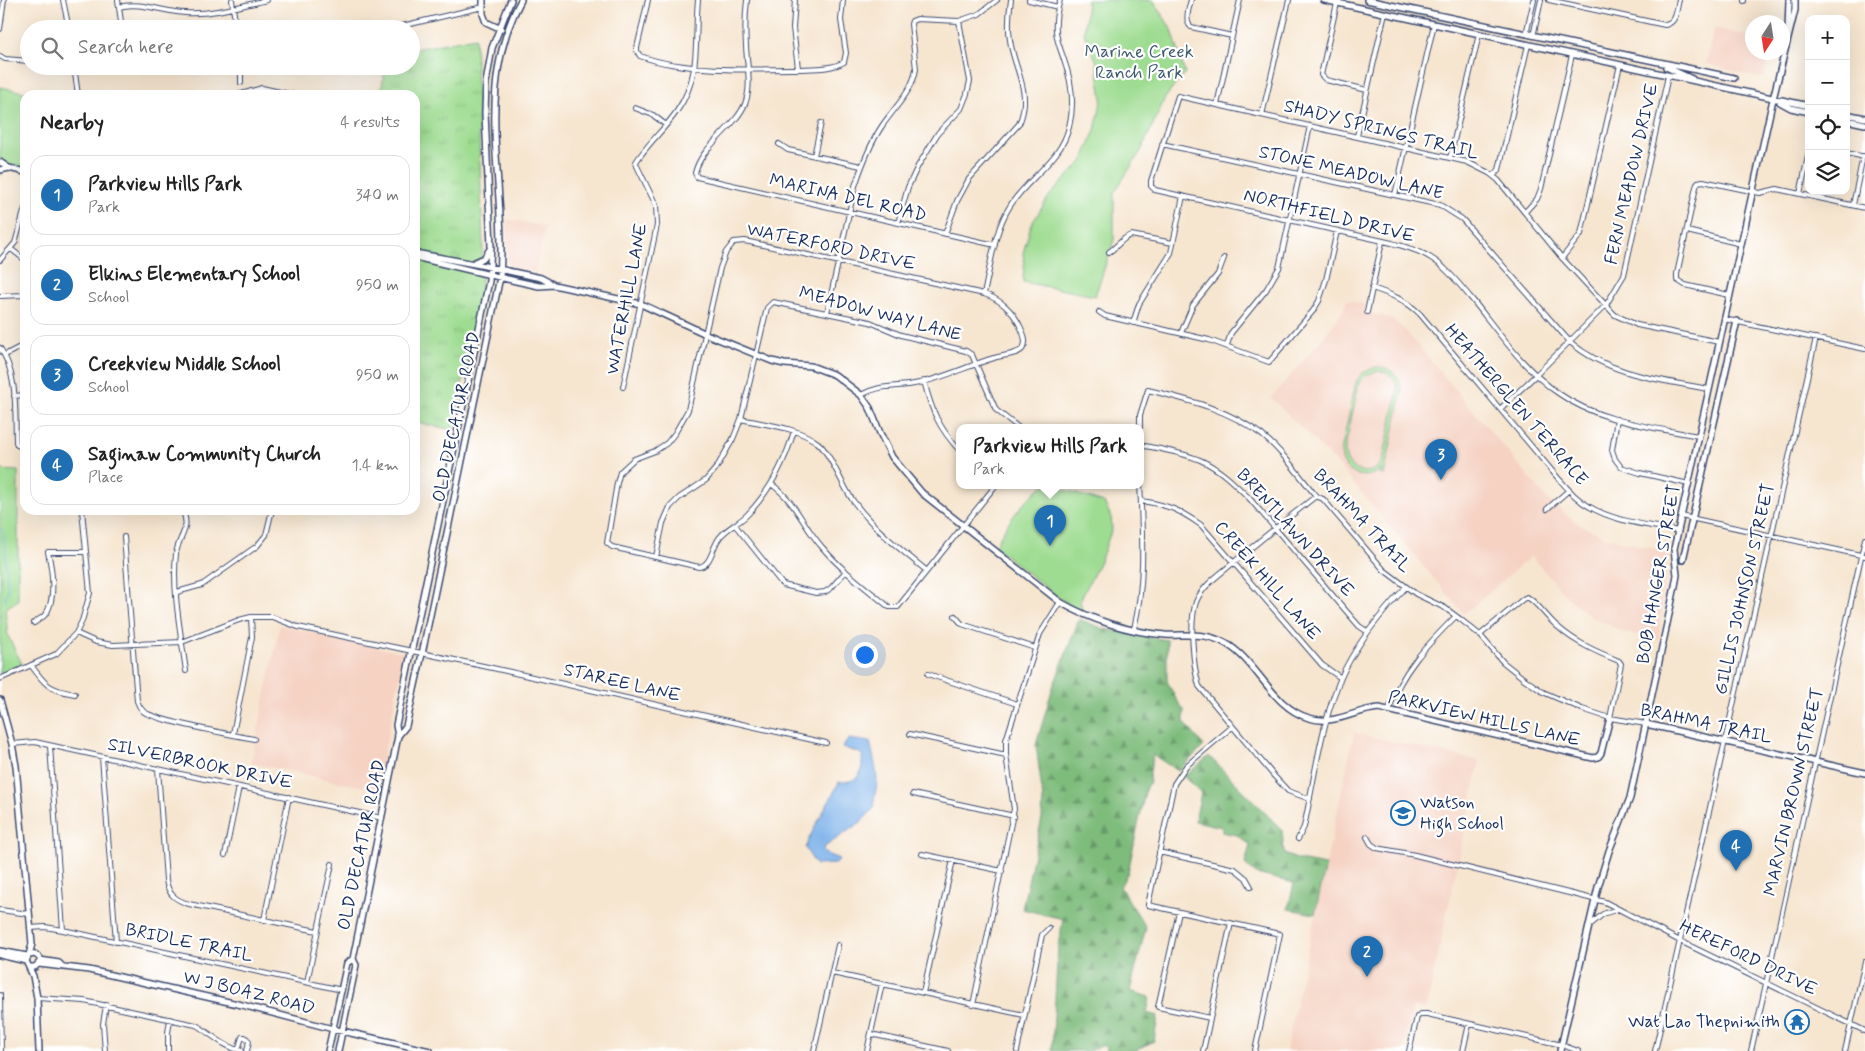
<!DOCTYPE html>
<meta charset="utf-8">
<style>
:root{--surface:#fff;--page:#f2f2f2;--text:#222;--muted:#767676;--line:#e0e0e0;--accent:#1f6fb2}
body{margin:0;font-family:Mynerve,sans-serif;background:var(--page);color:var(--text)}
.controls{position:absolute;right:15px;top:15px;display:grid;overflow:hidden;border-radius:10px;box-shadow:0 5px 20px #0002}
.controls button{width:45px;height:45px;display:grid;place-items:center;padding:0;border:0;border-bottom:1px solid var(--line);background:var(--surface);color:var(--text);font:25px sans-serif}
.compass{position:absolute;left:1745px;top:15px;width:45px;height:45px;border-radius:50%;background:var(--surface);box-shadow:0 5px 20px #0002;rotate:192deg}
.you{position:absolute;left:864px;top:654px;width:18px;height:18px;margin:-12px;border:4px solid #fff;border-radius:50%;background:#1a73e8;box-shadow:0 0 0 8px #1a73e833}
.badge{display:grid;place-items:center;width:32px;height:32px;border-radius:50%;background:var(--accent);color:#fff;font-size:16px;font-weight:700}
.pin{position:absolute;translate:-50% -41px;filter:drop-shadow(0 1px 2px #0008)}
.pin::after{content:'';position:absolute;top:26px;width:18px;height:15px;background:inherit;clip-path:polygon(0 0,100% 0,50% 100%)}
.popup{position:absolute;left:956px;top:424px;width:188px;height:65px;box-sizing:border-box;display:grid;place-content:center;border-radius:10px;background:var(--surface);filter:drop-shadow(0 1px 4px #0005);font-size:16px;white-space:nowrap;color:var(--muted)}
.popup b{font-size:19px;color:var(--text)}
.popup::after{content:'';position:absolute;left:50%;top:100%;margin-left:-10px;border:10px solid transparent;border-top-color:var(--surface)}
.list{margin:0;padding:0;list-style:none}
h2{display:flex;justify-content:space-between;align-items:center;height:65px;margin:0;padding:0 20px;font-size:21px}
h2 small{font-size:16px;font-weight:400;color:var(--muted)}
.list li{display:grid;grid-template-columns:32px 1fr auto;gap:15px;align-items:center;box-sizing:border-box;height:80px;margin:0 10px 10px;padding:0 10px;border:1px solid var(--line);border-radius:15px}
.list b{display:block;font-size:19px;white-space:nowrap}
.list p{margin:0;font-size:16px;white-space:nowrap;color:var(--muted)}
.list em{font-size:16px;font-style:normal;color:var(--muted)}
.icon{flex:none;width:28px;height:28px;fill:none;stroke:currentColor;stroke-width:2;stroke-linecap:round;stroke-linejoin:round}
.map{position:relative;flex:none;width:1865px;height:1051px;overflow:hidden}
.search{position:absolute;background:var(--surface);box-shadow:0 5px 20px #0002;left:20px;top:20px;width:400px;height:55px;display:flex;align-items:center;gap:12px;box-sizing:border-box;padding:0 18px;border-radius:28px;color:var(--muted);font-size:19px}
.panel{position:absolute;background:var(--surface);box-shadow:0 5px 20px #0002;left:20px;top:90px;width:400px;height:425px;border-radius:15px}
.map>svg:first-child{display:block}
.built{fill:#f5d2c2}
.grass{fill:url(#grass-tufts);stroke:#5c8678}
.forest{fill:url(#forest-firs);stroke:#4c766c}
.park{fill:#9edc91;stroke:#5c8678;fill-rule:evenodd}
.water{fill:#7bb1e9;stroke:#4b70a4}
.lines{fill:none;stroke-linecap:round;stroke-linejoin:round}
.stream{stroke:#7bb1e9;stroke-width:1}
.street-casing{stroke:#3c4a6f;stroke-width:6}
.secondary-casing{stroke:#3c4a6f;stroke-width:8}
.street{stroke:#fff;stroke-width:4}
.secondary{stroke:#fff;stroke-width:5}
.labels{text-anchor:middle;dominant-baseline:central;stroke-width:4.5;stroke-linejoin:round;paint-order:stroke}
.park-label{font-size:18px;fill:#3c5a6b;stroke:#fff}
.street-label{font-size:18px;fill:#1b2f5e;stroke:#fff}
.poi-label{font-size:18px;fill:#1b2f5e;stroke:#fff;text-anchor:start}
</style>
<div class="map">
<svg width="1865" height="1051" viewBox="0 0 1865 1051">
<defs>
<pattern id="grass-tufts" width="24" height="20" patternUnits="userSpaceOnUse" patternTransform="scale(1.25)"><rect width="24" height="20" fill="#9edc91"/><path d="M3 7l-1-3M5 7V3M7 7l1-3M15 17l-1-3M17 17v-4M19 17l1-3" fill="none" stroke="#88bd7f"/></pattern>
<pattern id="forest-firs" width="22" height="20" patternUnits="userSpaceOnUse" patternTransform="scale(1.25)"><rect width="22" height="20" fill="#7ebc7b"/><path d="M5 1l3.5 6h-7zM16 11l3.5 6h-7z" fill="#669968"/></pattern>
</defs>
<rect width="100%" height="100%" fill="#fff"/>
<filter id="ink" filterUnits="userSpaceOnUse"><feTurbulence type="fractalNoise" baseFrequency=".02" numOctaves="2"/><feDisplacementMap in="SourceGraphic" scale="10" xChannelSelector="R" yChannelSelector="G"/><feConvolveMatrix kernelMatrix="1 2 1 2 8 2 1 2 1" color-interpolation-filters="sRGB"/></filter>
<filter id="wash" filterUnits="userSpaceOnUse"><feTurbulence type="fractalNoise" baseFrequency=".0096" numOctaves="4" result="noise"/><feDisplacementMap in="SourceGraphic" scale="20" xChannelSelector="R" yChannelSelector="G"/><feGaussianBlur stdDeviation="1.12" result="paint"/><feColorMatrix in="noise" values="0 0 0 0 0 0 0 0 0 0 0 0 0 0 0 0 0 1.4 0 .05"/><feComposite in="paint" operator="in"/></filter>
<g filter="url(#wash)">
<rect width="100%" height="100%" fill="#f6e5cf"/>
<path class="built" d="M1714,28L1752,37V52L1770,53L1764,77L1760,78L1706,64Z
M507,219L545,227L535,273L512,268L507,259Z
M1347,300L1366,305L1364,311L1392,319L1405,330L1549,501L1578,524L1608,538L1669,552L1663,609L1658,640L1623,632L1590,616L1566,596L1531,556L1464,614L1333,459L1271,398L1328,332L1342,312Z
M280,625L405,653L376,790L251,763Z
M1354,733L1480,761L1426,1009L1413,1007L1403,1051H1286Z"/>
<path class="grass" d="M475,37L483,245L480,296L453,430L415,422V95H380L386,66H411V50Z"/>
<path class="forest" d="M1079,619L1104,629L1167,640V681L1176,699L1184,710V722L1204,746L1178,771L1153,755L1149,777L1150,782L1146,787L1128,872L1120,887L1146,927L1130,991L1150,997L1147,1013L1158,1016L1154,1041L1135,1051H1107L1104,1045L1089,1051H1052L1058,947L1063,919L1022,909L1042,818L1043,799L1036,745L1052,690Z
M1209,756L1282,830L1284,854L1299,860L1326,865L1315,914L1288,909L1294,883L1256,874L1245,864L1250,845L1237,835L1222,832V827L1195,821L1201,793L1184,777Z"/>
<path class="park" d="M1087,0H1153L1172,30L1185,73L1165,98L1141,151L1114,193V240L1095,296L1023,282L1024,264L1023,253L1031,225L1050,195L1082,162L1095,130L1102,98L1096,60L1084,34Z
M0,87L39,95H25V169L2,165L0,176Z
M1376,367C1391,367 1401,376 1402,392L1384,475L1380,474L1381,470C1363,483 1341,473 1341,451L1356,382L1362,373ZM1376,371C1390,371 1399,380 1397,395L1383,460C1372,481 1343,472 1345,448L1359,383L1365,376Z
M0,470L18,471V600L5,609L8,636L22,664L0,674Z
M1045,485H1050L1104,503L1111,516L1112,529L1101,559L1080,601L1082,609L1079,610L1059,598L995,547C1002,529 1028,494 1045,485Z"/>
<path class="water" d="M849,739L870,742C873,755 877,769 877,783C876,792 873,797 875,807L861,822L823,848L824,853L839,859L836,864L816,865L805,848C814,825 829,804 839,782C860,782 863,773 862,754L842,747Z"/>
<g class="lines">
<path class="stream" d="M0,529L3,531
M4,534L8,592L5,596L6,601"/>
</g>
</g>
<g filter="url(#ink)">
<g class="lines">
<defs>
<path id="street" d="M63,0L69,29
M118,0L122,29
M232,0L236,29
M648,0L637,48V51L640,56C684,72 749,70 795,69C811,68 830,70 844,62L846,53L841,20L843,0
M747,0C745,16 745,31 746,46C747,66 752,86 745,104C735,128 701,146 695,173L697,177L995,245
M795,0L793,28L798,68
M1029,0L1058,7
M1191,0C1189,8 1184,20 1191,27L1232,36
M1534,0L1527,30L1530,35L1534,32L1541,0
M1549,0L1665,25C1677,23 1676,10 1679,0
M1744,1V0
M1337,3L1321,75L1326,80L1367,90
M119,7C140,1 163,12 185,13C212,15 240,6 267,0
M0,29L4,0
M389,29L483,7
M0,56L5,59L29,61
M74,66L78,95
M172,66L200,69L218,66
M241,66V83
M238,95L262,88
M260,95L262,88L294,95
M1217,105L1240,0
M635,108L653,115L666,125
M1262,115L1289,0
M1357,136L1385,13
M779,144L788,150L861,166
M1162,144L1440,205L1462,219L1570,342C1609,375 1660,380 1709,389
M1846,153L1865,157
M814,156L821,123
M1450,158L1479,34
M1493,176L1499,170L1501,161L1528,45
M1800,194L1809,152
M1395,195L1434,24
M1853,205L1863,156
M1525,212L1537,199L1541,189L1572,55
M898,223L908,187L918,166L938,133L961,109L967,94L970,81L959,21
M1687,231L1741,244
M945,234L957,201L969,179L1019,124C1033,92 1014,70 1010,40C1008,27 1009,12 1011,0
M11,249L25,260
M1109,252C1117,247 1122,238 1131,235L1173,243
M1562,258L1581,234L1620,65
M0,260L15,243L25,208
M1372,288C1390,294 1406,300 1420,314L1558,478C1568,489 1577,500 1590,507C1615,522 1650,525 1678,531
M984,294C991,264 994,231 1010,206C1028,177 1061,161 1069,127C1075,104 1072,82 1064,60C1061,50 1056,40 1056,30C1055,19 1057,10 1060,0
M1729,295L1685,285L1677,280V274L1696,187L1698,182L1703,181L1760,193L1777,189L1865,208
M0,296L25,295
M1099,312L1105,316L1209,340L1269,362L1313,311L1319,301L1326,280L1337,231
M1367,312L1382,242
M827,313L855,186C862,165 870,144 882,126C894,108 913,91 916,69L911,24L912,21L917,19L959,21L979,14L997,0
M1724,319L1865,349
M1133,323L1139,304L1171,253L1183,196
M1181,333L1193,305L1218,274L1224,258
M1227,345L1231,333L1266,290L1279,268L1310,126
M0,348C18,374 15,412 16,442L17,445L25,447
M5,355L18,348L25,346
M924,381C932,412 939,428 960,451
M623,387L657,225L656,205L637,166L636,162C647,144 665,129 677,111C702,75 694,40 698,0
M14,396L25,395
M1500,409L1536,375L1606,305L1624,275L1668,76
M741,419C767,425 797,427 818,443C830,452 843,488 854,502C874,529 901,550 927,571
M1617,419L1612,450L1615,459L1621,467L1640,473L1689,484
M1140,427V415L1148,390C1188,400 1228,409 1262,435C1283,452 1299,475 1316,496L1323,499L1384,570L1416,594L1445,608L1460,619L1480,635L1503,662L1523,678L1543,692L1582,709L1610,718L1646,724
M794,431C785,462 770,491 747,515C739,523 727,528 720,537C712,546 712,565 699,567L612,547L607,543L617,483L620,472L634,459L655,451L667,443L675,433L688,410L720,268L726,252L734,242L745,241L984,294C1000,299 1013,311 1020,326C1023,332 1028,342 1023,348C1019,355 1002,355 994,358C967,366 942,379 914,384C893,388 881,384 861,395
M1698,436C1651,427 1597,421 1558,393C1523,369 1497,330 1471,298C1459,284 1446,267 1431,258C1419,250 1405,247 1392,243L1155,190L1151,186V181L1178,96L1467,162L1489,173L1498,180L1562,258L1615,315L1637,325L1719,342
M1140,445C1160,449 1181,452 1200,460C1219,468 1235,484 1249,498L1359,626L1368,632
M771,484C795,500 803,526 822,547C841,570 866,588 889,607H898L996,485
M1141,501C1168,505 1178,509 1201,525L1322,665L1341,678
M1547,509L1569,490
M182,510C192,528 178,537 176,554C172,590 181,635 186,671
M1681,516L1865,556
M735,525L783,585L816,593L825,592L831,588L845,572
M124,537L137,701C138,704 140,708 143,711C154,721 234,735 254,739
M656,557L663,523L670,507L679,498L706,480L717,467L733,439L741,419L767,308L773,302L870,322L901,335L966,351L972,355L996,410L1018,427
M177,592L202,585L257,546L266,535L272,510
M955,616L962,624L1035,648
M34,623C37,621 41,618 44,616C57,602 52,569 48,552H85
M1134,629C1146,578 1142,533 1140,481
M76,633L96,642L113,645L182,642L239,620L251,617H272L298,627L488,667L826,743
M1480,635L1523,599L1527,597C1537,602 1548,619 1558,627C1576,643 1597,652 1619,661L1621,664L1610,718
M31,665C45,685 49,690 75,694
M928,674L1017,704
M0,679L56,654L76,633L82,621L90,593L82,510
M1389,710C1400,672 1429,643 1456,616
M1232,727L1186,766L1174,784L1148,905L1280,934L1255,1051
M233,734L252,637L251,617
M910,734L1006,755
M12,744L35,742L382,818
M50,746L63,930
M102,757L116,942
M158,769L166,880C168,894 175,900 189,904L317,931
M913,794L1014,816
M1310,799L1288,791L1274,776L1199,686C1193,665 1189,623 1196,602C1203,585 1219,575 1233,563C1260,540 1288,518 1316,496
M1367,837L1371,844L1377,848L1415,855L1605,902L1680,941L1865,1031
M1298,839L1304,827C1315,777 1322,715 1345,669C1361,638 1382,612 1406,587
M1159,852L1235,869L1246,878L1251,887
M922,854L1002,871
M225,855L239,787
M0,910L29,914
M1179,912L1158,1007L1210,1018
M264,920L289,797
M1590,925L1603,914L1618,909
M30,928L45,927L63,930L342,990
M832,973L1024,1015
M307,982L332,864
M923,993L953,860
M0,995L1,1051
M37,998L84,1001L196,1025C212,1034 223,1047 242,1051
M973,1005L1014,809L1006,755V740L1040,634L1060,602
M871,1034L948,1051
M238,1050L242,1037H245L249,1041L247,1051
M105,1051L103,1024L106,1005
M168,1051V1033L170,1019
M814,1051L838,945
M867,1051L882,984
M1017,1051L1042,935L1049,928
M1203,1051L1231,923
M1409,1051L1417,1017L1421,1014H1427L1562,1045L1578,1051
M1463,1051L1469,1024
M1655,1051L1816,338
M1751,1051L1865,539
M1845,1051L1865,962"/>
<path id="secondary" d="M483,0V14L486,22L501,29
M1324,0L1809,106
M1367,0L1734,78
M1788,29L1789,0
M1666,67L1692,79
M1780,102L1791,108L1809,112
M1846,114L1865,118
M1846,120L1865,124
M0,162L9,168L25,172
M0,170L9,168
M415,253L480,265L541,278L554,285
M415,257L516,281L539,286L554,285L641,304L706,334L772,361L784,364L811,366L835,375L861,395L870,408L880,433L892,457L922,493L1060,602C1091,620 1129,632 1165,635C1186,636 1206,632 1225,643C1258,661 1271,707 1309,718C1335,726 1354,710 1379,708L1593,758L1598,757L1601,753L1610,718
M475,262L484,258L490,249
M1683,560L1737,321
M0,700L12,744L16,766L32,944L29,955
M1646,724L1865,773
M398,736L406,726L422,654L500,277C507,182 473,88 521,0
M0,951L27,956
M0,955L26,961
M40,960L59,963L62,966
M39,964L89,970L242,1005L333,1029L430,1051
M30,967H35L40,962V958L35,954L29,955L26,961L33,976L37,998L39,1051
M328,1051L347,963L353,959L398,736L396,725L489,281L491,246L485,113L486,83L492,48L511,0
M338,1051L356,965L353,959
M1560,1051L1598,887L1609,851L1630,798L1675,586L1677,575L1674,549L1678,531L1773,99L1795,10V0"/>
</defs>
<use href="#street" class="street-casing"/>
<use href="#secondary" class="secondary-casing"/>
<use href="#street" class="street"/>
<use href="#secondary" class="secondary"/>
</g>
</g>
<defs>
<symbol id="school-ring" viewBox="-11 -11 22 22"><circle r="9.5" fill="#fff" stroke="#1f6fb2" stroke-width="1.5"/><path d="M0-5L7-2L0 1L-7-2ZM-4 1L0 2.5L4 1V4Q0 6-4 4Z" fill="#1f6fb2"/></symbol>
<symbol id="temple-ring" viewBox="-11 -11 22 22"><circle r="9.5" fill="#fff" stroke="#1f6fb2" stroke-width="1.5"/><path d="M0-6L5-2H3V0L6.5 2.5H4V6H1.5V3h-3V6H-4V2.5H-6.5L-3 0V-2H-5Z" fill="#1f6fb2"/></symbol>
</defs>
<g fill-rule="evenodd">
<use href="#school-ring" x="1389" y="799" width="28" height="28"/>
<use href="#temple-ring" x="1783" y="1008" width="28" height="28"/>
</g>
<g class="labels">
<g class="park-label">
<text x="1139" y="52">Marine Creek<tspan x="1139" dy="21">Ranch Park</tspan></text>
</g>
<g class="street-label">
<text transform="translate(1381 130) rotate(14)">SHADY SPRINGS TRAIL</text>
<text transform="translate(1351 173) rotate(13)">STONE MEADOW LANE</text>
<text transform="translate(1632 174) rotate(-77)">FERN MEADOW DRIVE</text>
<text transform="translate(848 198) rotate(13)">MARINA DEL ROAD</text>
<text transform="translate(1329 216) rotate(14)">NORTHFIELD DRIVE</text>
<text transform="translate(831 247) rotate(12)">WATERFORD DRIVE</text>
<text transform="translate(627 299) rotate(-79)">WATERHILL LANE</text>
<text transform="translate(880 314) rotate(15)">MEADOW WAY LANE</text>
<text transform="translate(1516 405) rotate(49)">HEATHERGLEN TERRACE</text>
<text transform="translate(457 417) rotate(-78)">OLD DECATUR ROAD</text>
<text transform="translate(1362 521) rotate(47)">BRAHMA TRAIL</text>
<text transform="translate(1295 533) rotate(48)">BRENTLAWN DRIVE</text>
<text transform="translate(1659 574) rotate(-80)">BOB HANGER STREET</text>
<text transform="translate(1267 581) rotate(49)">CREEK HILL LANE</text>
<text transform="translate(1745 589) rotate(-77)">GILLIS JOHNSON STREET</text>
<text transform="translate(622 683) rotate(13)">STAREE LANE</text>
<text transform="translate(1484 719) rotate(13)">PARKVIEW HILLS LANE</text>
<text transform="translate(1706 724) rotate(12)">BRAHMA TRAIL</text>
<text transform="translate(200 764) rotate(12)">SILVERBROOK DRIVE</text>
<text transform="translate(1794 792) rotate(-77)">MARVIN BROWN STREET</text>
<text transform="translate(362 845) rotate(-78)">OLD DECATUR ROAD</text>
<text transform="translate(189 943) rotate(12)">BRIDLE TRAIL</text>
<text transform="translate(1748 958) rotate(26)">HEREFORD DRIVE</text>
<text transform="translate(249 993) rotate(14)">W J BOAZ ROAD</text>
</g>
<g class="poi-label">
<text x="1420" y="803">Watson<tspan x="1420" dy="21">High School</tspan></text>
<text x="1780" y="1022" text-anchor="end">Wat Lao Thepnimith</text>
</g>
</g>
</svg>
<div class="controls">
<button>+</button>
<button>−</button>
<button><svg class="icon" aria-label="locate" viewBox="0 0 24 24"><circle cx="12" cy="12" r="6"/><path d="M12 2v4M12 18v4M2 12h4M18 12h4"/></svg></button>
<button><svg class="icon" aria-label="layers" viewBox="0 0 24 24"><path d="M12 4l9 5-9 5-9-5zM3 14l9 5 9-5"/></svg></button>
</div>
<svg class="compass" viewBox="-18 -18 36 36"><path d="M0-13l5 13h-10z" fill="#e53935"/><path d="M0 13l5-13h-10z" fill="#767676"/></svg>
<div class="you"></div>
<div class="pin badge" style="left:1050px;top:546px">1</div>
<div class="popup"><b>Parkview Hills Park</b>Park</div>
<div class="pin badge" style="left:1367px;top:977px">2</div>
<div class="pin badge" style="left:1441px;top:480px">3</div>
<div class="pin badge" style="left:1736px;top:871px">4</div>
<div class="search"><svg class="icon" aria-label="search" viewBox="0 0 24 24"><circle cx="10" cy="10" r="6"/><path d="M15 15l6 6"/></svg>Search here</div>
<section class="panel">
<h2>Nearby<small>4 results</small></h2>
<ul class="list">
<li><span class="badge">1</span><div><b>Parkview Hills Park</b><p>Park</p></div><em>340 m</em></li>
<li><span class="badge">2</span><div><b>Elkins Elementary School</b><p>School</p></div><em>950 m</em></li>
<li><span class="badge">3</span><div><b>Creekview Middle School</b><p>School</p></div><em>950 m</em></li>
<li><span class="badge">4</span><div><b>Saginaw Community Church</b><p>Place</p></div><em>1.4 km</em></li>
</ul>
</section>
</div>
